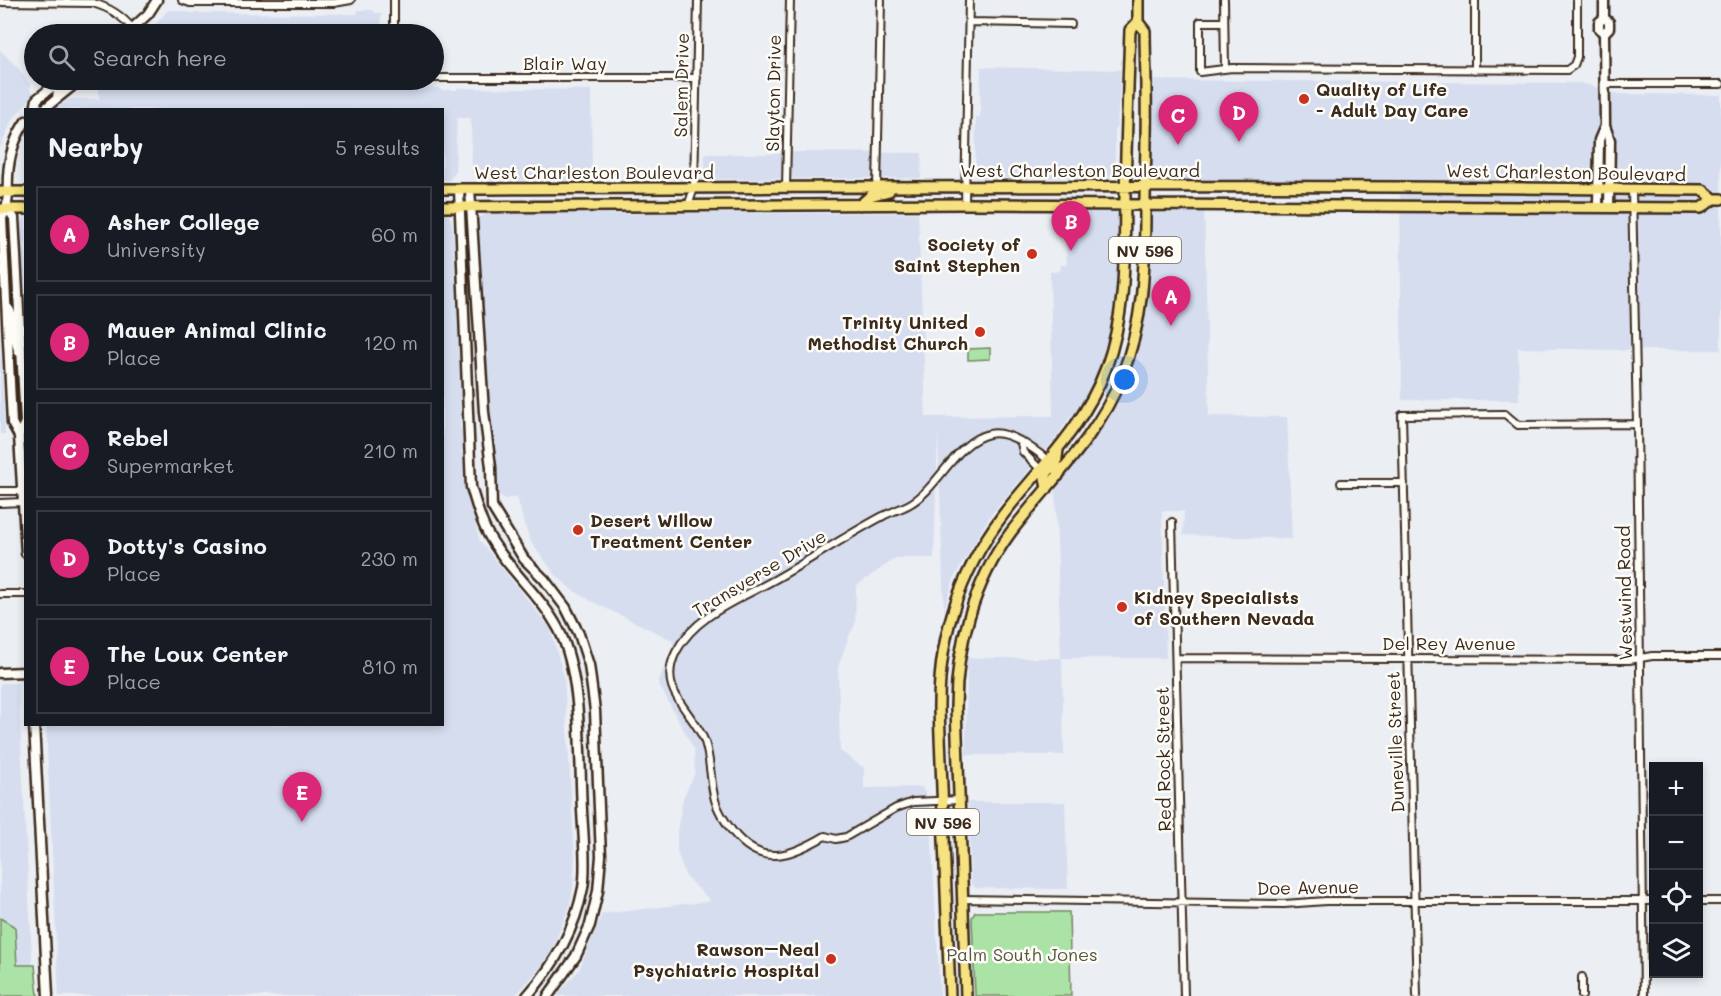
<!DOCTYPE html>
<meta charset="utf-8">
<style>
:root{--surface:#171b24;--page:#242831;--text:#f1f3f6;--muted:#9ea1a6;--line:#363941;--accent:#db2777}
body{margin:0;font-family:Mali,sans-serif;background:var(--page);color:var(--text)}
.controls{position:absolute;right:18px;bottom:18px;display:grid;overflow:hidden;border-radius:0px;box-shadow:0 3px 9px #0003}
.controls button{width:54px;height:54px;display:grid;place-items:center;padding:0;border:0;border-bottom:2px solid var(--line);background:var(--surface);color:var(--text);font:30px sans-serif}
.you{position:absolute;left:1125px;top:380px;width:21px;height:21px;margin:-15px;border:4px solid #fff;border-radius:50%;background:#1a73e8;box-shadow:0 0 0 9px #1a73e833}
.badge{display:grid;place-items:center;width:39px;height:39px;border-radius:50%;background:var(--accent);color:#fff;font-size:20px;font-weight:700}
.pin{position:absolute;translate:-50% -50px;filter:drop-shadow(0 2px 3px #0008)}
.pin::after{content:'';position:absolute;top:32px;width:21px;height:18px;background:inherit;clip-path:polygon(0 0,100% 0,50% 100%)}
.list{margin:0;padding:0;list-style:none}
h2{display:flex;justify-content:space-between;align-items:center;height:78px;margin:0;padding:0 24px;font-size:26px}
h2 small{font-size:20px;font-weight:400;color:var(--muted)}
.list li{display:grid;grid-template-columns:39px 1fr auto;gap:18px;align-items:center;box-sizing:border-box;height:96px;margin:0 12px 12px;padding:0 12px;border:2px solid var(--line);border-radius:0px}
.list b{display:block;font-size:22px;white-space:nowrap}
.list p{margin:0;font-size:20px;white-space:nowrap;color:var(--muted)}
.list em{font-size:20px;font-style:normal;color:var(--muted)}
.icon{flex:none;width:33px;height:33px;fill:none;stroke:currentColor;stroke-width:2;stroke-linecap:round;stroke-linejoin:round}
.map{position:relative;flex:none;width:1721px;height:996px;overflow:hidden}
.search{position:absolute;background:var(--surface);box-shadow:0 3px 9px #0003;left:24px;top:24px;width:420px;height:66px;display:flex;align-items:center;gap:15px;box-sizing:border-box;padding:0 21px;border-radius:33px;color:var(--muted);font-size:22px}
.panel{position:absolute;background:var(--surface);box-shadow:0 3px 9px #0003;left:24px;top:108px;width:420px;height:618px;border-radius:0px}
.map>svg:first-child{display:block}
.built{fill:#d6ddef}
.green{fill:#abe2a5;stroke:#738662;stroke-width:1.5}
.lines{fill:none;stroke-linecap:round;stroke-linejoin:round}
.street-casing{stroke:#3b2a1e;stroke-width:10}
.secondary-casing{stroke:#3b2a1e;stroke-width:13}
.primary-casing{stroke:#3b2a1e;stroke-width:14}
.street{stroke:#fdfcf7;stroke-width:6}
.secondary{stroke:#fdfcf7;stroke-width:8}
.primary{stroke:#f7e281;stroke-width:9}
.poi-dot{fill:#c8321e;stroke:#fdfcf7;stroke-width:2}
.labels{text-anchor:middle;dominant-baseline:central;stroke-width:5;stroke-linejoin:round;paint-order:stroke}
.shield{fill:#fdfcf7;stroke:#75695f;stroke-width:1.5}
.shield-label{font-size:16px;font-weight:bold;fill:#3b2a1e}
.street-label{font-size:18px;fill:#3b2a1e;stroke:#fdfcf7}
.poi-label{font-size:18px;font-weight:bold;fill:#3b2a1e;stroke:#fdfcf7;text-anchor:start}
.park-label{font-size:18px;fill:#575840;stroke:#fdfcf7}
</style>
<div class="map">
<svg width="1721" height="996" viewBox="0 0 1721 996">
<rect width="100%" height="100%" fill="#ebeef3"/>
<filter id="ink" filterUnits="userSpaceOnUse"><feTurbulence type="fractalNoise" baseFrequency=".0167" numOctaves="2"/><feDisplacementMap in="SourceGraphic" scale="12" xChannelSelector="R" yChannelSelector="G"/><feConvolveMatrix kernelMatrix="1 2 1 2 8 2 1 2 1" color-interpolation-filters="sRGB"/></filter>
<g filter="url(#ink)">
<path class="built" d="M172,10L191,13L357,14L358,10H374V13H381V34H147L167,11Z
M0,50L18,68L31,86L29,88L34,94L12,120L0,148Z
M981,67L1121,70L1117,126L1115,129V177L975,178L976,117H980Z
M99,80H385L396,87L402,88L403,90L439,88L440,90H457L458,88L591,90L592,180L479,179L475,177V172L472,173L471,118H457L455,173L449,180H443L442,110L55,109L69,99H99Z
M1150,80L1581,83L1619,94L1721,95V350H1625L1620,351L1619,350L1518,348L1519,400H1402L1400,188L1146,186Z
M795,152L922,153L921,178L705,179V154H778Z
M1125,205L1116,336L1082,416H1071L1055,439L990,516L955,576L944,609L938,432L934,558H896L856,586L855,625L849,636L838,667L840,751L864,768V788L922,787L930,805L940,996H556L579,970L602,914L711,901L686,877L677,851V831L683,798L695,773L694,749L658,683L665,665L675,650L672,640L591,601L571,589L555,574L532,544L524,524L517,497L505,499L499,495L490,426L475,223L476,219L486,214L918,213L926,417L1053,416L1050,272L1060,271L1061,265H1067L1065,217L1076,206Z
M1145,205H1204L1209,416L1287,417L1292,539L1183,535L1184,511H1162L1166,658H1062L1064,755H966L967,658H1061L1055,480L1111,400L1140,310Z
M443,214L449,215L453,226L461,397L460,426L463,434V450L461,451L463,455L464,483L480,541L550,628L564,677L575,859L573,889L569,908L548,959L515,996H59L46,725L442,724Z
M25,218V322L20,225Z
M0,337L5,434H0Z
M0,683H18L34,996H0Z
M968,802H1065L1068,889L977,888L973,886L971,883Z"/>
<path class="green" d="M990,348V359L968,360V349Z
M975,912H1069L1071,996H975L972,918Z
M0,918L15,927L17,965H35L38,996H0Z"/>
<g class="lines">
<defs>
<path id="street" d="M182,0L190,3H334L351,0
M1224,0L1225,69
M0,2L93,3C110,8 121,15 133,29
M969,22L1071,24
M1224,22H1200V72L1232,68L1567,70L1574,65L1577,57V0
M394,34V0
M1475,70V0
M434,78H697
M1605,84H1721
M877,187L881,0
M786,188L790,0
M1632,190L1637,424L1644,996
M965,204L969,0
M688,206L694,188L698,0
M1021,443L1023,452L1041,470
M1341,483H1404
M0,491H22
M0,503L23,502
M1172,522L1184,996
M0,594H26
M1176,658L1629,660L1652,656H1721
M959,800L913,802L896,808L846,837L836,839L825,836C791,856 762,868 733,832C726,823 718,812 715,800C710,782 711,760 705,742C693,710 656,692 676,652C696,613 746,597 781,576C816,556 849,534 883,516C891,512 900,509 908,505C939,489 955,441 989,434C1008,429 1034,449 1049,461
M962,899L1284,904L1326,901H1654
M1698,901H1721
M1582,977V996
M1417,996L1402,415L1505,414L1518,425L1637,424"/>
<path id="secondary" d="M1604,0V18L1599,22V29L1604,33
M1604,18L1609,22V28L1604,33L1605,126L1610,140L1609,207
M126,34L148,14L157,0
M57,99L58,89L68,80
M36,108L44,109L80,80
M35,110L37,99L61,80
M459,189L471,487C476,503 480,520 488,534C507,569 540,594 559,630C583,677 579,757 582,810C583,832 587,867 583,888C575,929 555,965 527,996
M470,189L484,412L491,467L492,507L524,559L544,579L566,608L579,634L589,665L595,711L601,856L598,891L590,925L576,956L548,996
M1598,207L1599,140L1605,126
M8,209L14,218L25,422L19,436L26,553
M8,308C16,317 13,339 19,352
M19,436L12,423L2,218C10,205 7,191 8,176C9,156 15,137 26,121
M0,673L26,672
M34,724L48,996"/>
<path id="primary" d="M442,189C863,187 1283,184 1703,190L1714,199
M0,192H26
M860,205L870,196L889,191
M442,207L965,204L1701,208L1714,199H1721
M0,209H26
M1058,450L1056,466L1058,476
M1047,489L1045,477L1050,468L1049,461
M950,996L939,710C938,632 964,561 1014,501C1049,459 1087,420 1106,368C1127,309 1124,259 1125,198C1126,142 1128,86 1130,30L1138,22
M966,996L956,707C956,646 974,582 1011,532C1050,481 1097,438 1121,378C1144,322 1145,267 1145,208C1145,169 1147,129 1146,90C1146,70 1145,51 1145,31L1138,22V0"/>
</defs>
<use href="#street" class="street-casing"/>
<use href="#secondary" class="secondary-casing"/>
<use href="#primary" class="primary-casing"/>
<use href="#street" class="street"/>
<use href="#secondary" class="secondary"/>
<use href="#primary" class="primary"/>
</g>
</g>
<g class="poi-dot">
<circle cx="1304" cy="99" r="6"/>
<circle cx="1032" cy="254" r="6"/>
<circle cx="980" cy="332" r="6"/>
<circle cx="578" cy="530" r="6"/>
<circle cx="1122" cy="607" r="6"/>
<circle cx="831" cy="959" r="6"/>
</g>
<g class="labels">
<g class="shield">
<rect x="1109" y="237" width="72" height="26" rx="4.5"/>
<rect x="907" y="809" width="72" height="26" rx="4.5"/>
</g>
<g class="shield-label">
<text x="1145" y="250">NV 596</text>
<text x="943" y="822">NV 596</text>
</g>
<g class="street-label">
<text x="565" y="63">Blair Way</text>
<text transform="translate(681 85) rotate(-89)">Salem Drive</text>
<text transform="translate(773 93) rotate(-89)">Slayton Drive</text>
<text x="1080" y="170">West Charleston Boulevard</text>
<text x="594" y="172">West Charleston Boulevard</text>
<text transform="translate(1566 172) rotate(1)">West Charleston Boulevard</text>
<text transform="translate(759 573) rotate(-31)">Transverse Drive</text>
<text transform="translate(1624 593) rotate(-91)">Westwind Road</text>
<text x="1449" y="643">Del Rey Avenue</text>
<text transform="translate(1395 742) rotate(-92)">Duneville Street</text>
<text transform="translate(1163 759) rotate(-91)">Red Rock Street</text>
<text transform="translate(1308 887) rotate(-1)">Doe Avenue</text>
</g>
<g class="poi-label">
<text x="1316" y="89">Quality of Life<tspan x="1316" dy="21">- Adult Day Care</tspan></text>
<text x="1020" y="244" text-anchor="end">Society of<tspan x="1020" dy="21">Saint Stephen</tspan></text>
<text x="968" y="322" text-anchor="end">Trinity United<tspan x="968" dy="21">Methodist Church</tspan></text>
<text x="590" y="520">Desert Willow<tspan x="590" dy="21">Treatment Center</tspan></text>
<text x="1134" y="597">Kidney Specialists<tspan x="1134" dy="21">of Southern Nevada</tspan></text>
<text x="819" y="949" text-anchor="end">Rawson–Neal<tspan x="819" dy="21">Psychiatric Hospital</tspan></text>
</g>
<g class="park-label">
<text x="1022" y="954">Palm South Jones</text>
</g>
</g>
</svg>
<div class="controls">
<button>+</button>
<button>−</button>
<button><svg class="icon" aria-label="locate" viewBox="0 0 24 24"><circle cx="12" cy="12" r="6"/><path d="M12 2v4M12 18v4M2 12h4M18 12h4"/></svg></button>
<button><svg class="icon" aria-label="layers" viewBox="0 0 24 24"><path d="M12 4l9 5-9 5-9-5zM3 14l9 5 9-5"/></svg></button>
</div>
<div class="you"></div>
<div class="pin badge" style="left:1171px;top:326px">A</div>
<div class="pin badge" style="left:1071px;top:251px">B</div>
<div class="pin badge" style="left:1178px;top:145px">C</div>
<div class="pin badge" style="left:1239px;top:142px">D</div>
<div class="pin badge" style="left:302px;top:822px">E</div>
<div class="search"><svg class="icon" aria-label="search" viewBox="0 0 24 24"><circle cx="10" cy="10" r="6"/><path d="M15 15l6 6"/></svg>Search here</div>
<section class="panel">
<h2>Nearby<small>5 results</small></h2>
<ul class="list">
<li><span class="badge">A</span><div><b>Asher College</b><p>University</p></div><em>60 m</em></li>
<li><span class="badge">B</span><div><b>Mauer Animal Clinic</b><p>Place</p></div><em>120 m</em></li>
<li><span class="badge">C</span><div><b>Rebel</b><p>Supermarket</p></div><em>210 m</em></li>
<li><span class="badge">D</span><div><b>Dotty's Casino</b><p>Place</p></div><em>230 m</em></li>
<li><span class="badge">E</span><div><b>The Loux Center</b><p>Place</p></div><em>810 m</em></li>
</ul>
</section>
</div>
